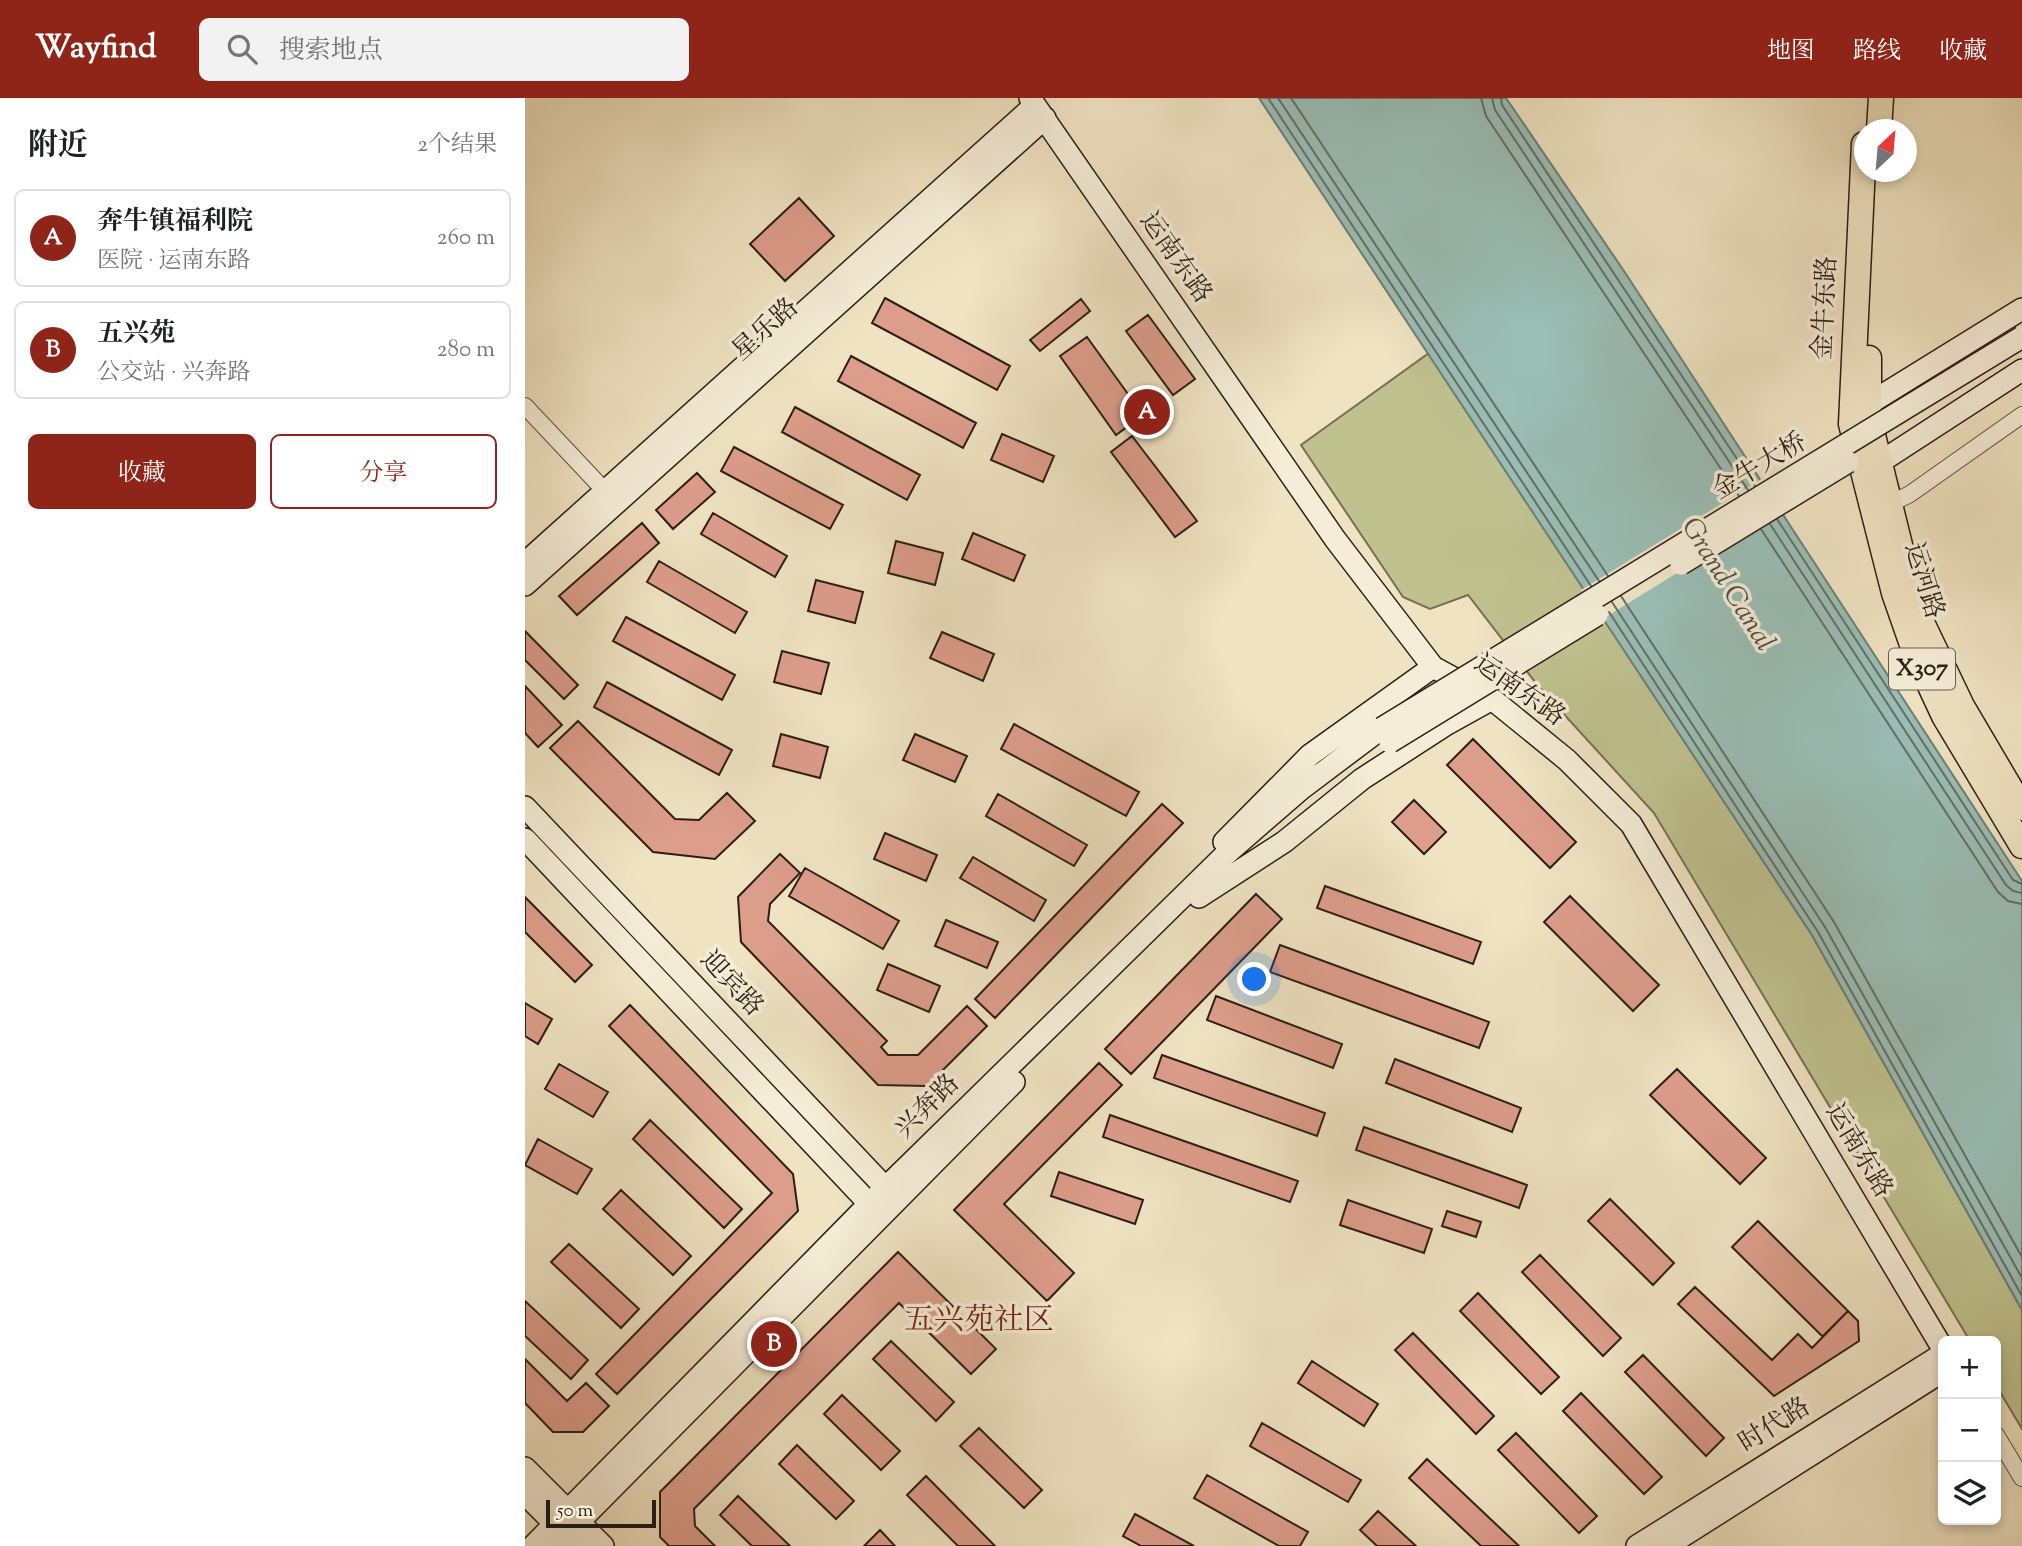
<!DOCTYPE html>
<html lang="zh">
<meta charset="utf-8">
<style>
:root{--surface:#fff;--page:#f2f2f2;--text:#202124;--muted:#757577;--line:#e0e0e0;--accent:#8f2418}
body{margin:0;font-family:"Sorts Mill Goudy","Noto Serif SC",serif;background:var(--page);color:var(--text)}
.controls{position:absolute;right:21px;bottom:21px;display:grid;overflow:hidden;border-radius:10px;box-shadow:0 4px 10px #0003}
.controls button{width:63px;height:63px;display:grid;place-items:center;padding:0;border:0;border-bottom:2px solid var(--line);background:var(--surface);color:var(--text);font:35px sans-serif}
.compass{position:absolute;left:1329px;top:21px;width:63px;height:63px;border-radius:50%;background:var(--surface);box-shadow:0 4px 10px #0003;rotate:26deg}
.scale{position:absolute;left:21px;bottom:18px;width:110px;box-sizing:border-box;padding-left:7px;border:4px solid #2d1e15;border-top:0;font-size:19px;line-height:24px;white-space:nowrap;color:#2d1e15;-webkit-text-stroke:5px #f5edd7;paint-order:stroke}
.you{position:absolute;left:730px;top:882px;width:24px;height:24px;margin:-18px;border:5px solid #fff;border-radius:50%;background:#1a73e8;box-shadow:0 0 0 10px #1a73e833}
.badge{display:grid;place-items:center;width:46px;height:46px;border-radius:50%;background:var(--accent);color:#fff;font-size:23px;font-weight:700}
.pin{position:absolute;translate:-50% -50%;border:4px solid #fff;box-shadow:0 2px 7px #0006}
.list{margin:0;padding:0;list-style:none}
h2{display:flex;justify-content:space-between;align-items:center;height:91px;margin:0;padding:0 28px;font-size:30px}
h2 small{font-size:23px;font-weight:400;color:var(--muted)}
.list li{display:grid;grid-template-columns:46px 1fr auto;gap:21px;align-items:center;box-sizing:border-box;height:98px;margin:0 14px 14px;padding:0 14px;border:2px solid var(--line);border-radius:10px}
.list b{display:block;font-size:26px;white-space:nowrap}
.list p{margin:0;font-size:23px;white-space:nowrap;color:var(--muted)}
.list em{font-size:23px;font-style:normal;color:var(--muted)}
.actions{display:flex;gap:14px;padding:21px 28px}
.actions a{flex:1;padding:16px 0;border:2px solid var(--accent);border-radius:10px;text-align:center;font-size:24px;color:var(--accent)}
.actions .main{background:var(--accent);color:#fff}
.icon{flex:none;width:38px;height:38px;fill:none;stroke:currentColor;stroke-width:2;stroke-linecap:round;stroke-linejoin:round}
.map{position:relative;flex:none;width:1497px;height:1448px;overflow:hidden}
header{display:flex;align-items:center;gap:42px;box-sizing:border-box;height:98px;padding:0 35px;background:var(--accent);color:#fff}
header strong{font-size:33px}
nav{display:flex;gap:38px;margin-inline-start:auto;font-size:24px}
.search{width:490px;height:63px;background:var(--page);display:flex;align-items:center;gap:18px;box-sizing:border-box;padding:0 24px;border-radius:10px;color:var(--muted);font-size:26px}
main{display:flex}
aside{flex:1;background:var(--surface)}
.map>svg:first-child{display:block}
.green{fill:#bfc28f;stroke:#767052;stroke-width:2}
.water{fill:#9abeb6;stroke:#6e7e76;stroke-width:2}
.pier{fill:#efe3c2}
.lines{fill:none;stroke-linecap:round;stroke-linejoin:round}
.shore{stroke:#646e66;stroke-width:2}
.building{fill:#dd9d8b;stroke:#2d1e15;stroke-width:2}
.street-casing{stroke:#5e4f40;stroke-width:18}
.secondary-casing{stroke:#2d1e15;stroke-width:24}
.primary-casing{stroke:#2d1e15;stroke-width:27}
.street{stroke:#f5edd7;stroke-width:16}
.secondary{stroke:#f5edd7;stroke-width:21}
.primary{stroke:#efe3c2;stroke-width:24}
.secondary-bridge-casing{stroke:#2d1e15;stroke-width:24;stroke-linecap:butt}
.secondary-bridge{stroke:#f5edd7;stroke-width:21}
.labels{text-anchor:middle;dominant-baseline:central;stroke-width:7;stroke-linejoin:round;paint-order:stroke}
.shield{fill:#f5edd7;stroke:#695c4f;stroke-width:2}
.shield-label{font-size:24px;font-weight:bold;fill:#2d1e15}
.street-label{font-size:26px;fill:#2d1e15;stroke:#f5edd7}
.water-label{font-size:28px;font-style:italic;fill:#4e4e45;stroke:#f5edd7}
.quarter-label{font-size:30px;fill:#7a1f14;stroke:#f5edd7}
</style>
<header>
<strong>Wayfind</strong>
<div class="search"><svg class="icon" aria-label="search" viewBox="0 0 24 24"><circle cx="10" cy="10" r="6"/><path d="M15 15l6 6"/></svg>搜索地点</div>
<nav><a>地图</a><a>路线</a><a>收藏</a></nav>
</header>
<main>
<aside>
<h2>附近<small>2个结果</small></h2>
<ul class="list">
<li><span class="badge">A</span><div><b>奔牛镇福利院</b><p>医院 · 运南东路</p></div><em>260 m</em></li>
<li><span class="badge">B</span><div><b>五兴苑</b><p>公交站 · 兴奔路</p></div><em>280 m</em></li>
</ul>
<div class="actions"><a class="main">收藏</a><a>分享</a></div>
</aside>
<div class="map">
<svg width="1497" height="1448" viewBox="0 0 1497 1448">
<rect width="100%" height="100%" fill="#efe3c2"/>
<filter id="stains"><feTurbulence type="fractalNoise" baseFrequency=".00286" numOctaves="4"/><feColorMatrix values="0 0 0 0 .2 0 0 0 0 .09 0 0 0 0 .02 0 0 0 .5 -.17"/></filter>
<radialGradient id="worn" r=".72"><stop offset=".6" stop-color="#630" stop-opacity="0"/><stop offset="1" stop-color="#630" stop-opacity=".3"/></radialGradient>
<path class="green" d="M904,255L1287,837L1497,1212V1331L1471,1287V1243H1445L1129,715L1014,589L943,497L905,511L878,499L776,347Z"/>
<path class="water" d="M734,0H981L1099,173L1497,783V1212L1287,837Z"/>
<path class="pier" d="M1238,380L1257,410L1076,522L1056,492Z"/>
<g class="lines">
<path class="shore" d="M743,0L1066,488
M753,0L1074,483
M766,0L1083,478
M956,0L961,18L1214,398
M967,0L970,12L1223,392
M976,0L977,7L1230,388
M1252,421L1488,782L1497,786
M1245,426L1481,787L1488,793L1497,795
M1236,431L1473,794L1483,803L1497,806
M1096,498L1309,824L1497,1159
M1087,504L1300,829L1497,1180
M1084,514L1293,834L1497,1198"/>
</g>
<path class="building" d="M274,100L309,138L260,183L225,146Z
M360,200L485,268L472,292L347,225Z
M556,201L565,213L515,253L505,242Z
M623,217L670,281L648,297L601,233Z
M562,239L618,317L591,337L535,258Z
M326,258L451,325L438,350L313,283Z
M270,309L395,377L382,402L257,334Z
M477,336L529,358L518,384L466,362Z
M607,338L672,423L650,439L586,354Z
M209,349L318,407L305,431L196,373Z
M172,375L190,394L148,431L131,412Z
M188,415L262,458L250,479L176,436Z
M117,425L134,445L52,517L34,498Z
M448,435L500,457L489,483L437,461Z
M371,443L418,455L410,487L363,475Z
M134,463L222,514L210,535L122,484Z
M291,482L338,494L330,525L283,513Z
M101,519L210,577L197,602L88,543Z
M0,533L53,587L39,601L0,562Z
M417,534L469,556L458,583L405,560Z
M257,553L304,565L296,596L249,584Z
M82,584L207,652L194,677L69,609Z
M0,588L37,627L13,649L0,635Z
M53,623L150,721L174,722L202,695L230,723L190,761L128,754L25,650Z
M489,626L614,694L601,718L476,651Z
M256,636L303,649L295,680L248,668Z
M390,636L442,658L430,684L378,662Z
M948,641L1051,744L1025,770L922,667Z
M473,696L562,747L549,768L461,718Z
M889,702L921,734L899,756L867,724Z
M637,706L658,725L470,920L450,901Z
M360,735L412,757L401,783L349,761Z
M255,756L275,775L245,806L243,823L362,943L356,949L363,957H393L442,908L462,928L402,988L353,987L216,844L213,799Z
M448,759L521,802L509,823L435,780Z
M280,770L374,823L358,851L264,798Z
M800,788L956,844L948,866L792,810Z
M731,796L757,821L606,976L580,951Z
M1045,798L1134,887L1108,913L1019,824Z
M0,799L67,867L50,884L0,834Z
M421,822L473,844L462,870L410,848Z
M755,847L964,924L954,950L745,874Z
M363,866L415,888L404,914L352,892Z
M691,898L817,946L808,970L682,922Z
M0,905L27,921L13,946L0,938Z
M105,907L268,1076L273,1113L92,1296L71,1276L247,1095L84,928Z
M637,957L800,1015L792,1038L629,980Z
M870,961L996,1010L987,1034L861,985Z
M574,965L597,987L479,1106L549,1175L522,1203L429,1112Z
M34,966L83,994L68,1019L20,991Z
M1152,971L1241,1060L1215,1086L1125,997Z
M585,1017L773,1083L765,1104L578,1039Z
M125,1022L217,1111L199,1130L108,1041Z
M839,1029L1002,1087L994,1110L831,1052Z
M13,1041L67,1071L52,1096L0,1067Z
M534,1074L618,1102L610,1126L526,1098Z
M96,1092L166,1158L148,1177L78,1111Z
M1085,1101L1149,1165L1128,1187L1063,1123Z
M823,1102L907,1131L899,1155L815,1127Z
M922,1113L956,1124L951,1139L917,1128Z
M1233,1123L1323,1213L1299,1237L1297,1238L1207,1149Z
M44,1146L114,1211L96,1230L26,1164Z
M373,1154L471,1251L446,1276L374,1205L169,1411L170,1428L190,1448H144L135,1439V1394Z
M1015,1157L1096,1240L1078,1258L997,1174Z
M1170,1189L1247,1262L1273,1236L1287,1250L1323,1213L1333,1223L1334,1243L1249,1298L1153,1206Z
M953,1195L1034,1279L1016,1296L935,1213Z
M0,1203L63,1262L46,1281L0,1238Z
M888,1235L969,1318L951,1336L870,1252Z
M366,1243L429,1304L411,1323L348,1261Z
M1118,1257L1199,1340L1181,1358L1100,1274Z
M0,1261L42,1303L61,1285L84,1308L58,1334H28L0,1305Z
M787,1263L853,1306L839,1328L773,1285Z
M1056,1295L1137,1379L1119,1396L1038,1313Z
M317,1297L375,1353L356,1372L299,1316Z
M737,1325L836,1382L823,1404L725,1348Z
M454,1330L517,1392L499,1410L435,1348Z
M991,1335L1072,1418L1054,1435L973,1352Z
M272,1347L329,1403L311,1421L254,1366Z
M902,1361L994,1448H956L884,1380Z
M682,1377L783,1434L775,1448H754L669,1400Z
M401,1378L470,1448H433L382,1397Z
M213,1398L265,1448H227L195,1417Z
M853,1413L891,1448H852L835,1432Z
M610,1416L669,1448H616L598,1438Z
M355,1432L370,1448H339Z"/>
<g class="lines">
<defs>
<path id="street" d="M0,308L80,393
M1359,409L1385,396L1497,317
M1471,1337L1497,1380"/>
<path id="secondary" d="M505,0L810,441L908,569L967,601L1042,662L1106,726L1418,1251
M1332,313L1497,211
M1343,372L1497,272
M0,465L510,7
M0,487L520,20
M0,709L370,1100
M0,741L354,1116
M699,744L785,657L908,569
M674,799L759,744L837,681L922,626L967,601
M0,1370L78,1448
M0,1396L52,1448
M8,1448L344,1106L700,757L776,691L857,630
M30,1448L489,984
M1112,1448L1418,1256
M1142,1448L1418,1273"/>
<path id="primary" d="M1354,32L1356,0
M1339,46L1326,326L1369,495L1391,558L1419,618L1497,748
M1344,260V321L1391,512L1437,608L1497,710"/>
</defs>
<use href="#street" class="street-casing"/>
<use href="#secondary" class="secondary-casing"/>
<use href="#primary" class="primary-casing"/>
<use href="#street" class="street"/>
<use href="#secondary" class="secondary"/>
<use href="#primary" class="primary"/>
<defs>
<path id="secondary-bridge" d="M1156,466L1323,364
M857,630L1497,239
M865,644L1072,517"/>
</defs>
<use href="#secondary-bridge" class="secondary-bridge-casing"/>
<use href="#secondary-bridge" class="secondary-bridge"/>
</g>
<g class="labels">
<rect class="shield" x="1364" y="550.5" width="66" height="41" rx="5"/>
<g class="shield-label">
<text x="1397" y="571">X307</text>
</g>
<g class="street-label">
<text transform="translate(650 160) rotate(55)">运南东路</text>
<text transform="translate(1301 210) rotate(-87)">金牛东路</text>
<text transform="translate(241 232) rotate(-42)">星乐路</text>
<text transform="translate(1235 369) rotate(-31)">金牛大桥</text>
<text transform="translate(1398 483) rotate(73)">运河路</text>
<text transform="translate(994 593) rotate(35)">运南东路</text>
<text transform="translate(206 886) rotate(47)">迎宾路</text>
<text transform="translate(403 1009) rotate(-45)">兴奔路</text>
<text transform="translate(1333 1053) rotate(59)">运南东路</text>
<text transform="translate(1250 1328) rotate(-32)">时代路</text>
</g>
<g class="water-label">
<text transform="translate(1202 487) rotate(58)">Grand Canal</text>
</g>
<g class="quarter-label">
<text x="454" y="1223">五兴苑社区</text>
</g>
</g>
<rect width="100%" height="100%" filter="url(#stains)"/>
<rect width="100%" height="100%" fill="url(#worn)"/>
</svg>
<div class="controls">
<button>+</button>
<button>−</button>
<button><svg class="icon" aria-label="layers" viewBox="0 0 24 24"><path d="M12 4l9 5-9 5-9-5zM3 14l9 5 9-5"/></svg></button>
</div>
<svg class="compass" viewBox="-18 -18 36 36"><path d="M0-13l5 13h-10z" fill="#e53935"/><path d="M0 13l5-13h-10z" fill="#757577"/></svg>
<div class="scale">50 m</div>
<div class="you"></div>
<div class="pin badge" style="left:622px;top:314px">A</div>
<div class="pin badge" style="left:249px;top:1246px">B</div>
</div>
</main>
